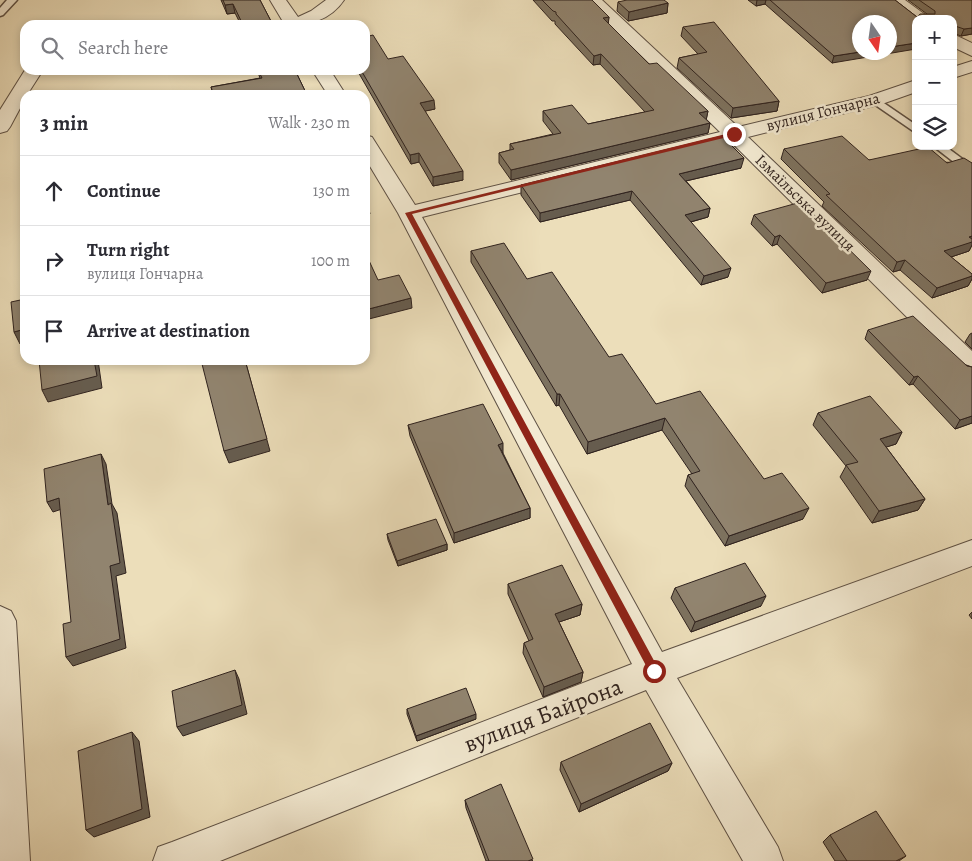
<!DOCTYPE html>
<meta charset="utf-8">
<style>
:root{--surface:#fff;--page:#f2f2f3;--text:#2b2b33;--muted:#7c7c81;--line:#e1e1e2}
body{margin:0;font-family:Alegreya,serif;background:var(--page);color:var(--text)}
.controls{position:absolute;right:15px;top:15px;display:grid;overflow:hidden;border-radius:10px;box-shadow:0 2px 8px #0003}
.controls button{width:45px;height:45px;display:grid;place-items:center;padding:0;border:0;border-bottom:1px solid var(--line);background:var(--surface);color:var(--text);font:25px sans-serif}
.compass{position:absolute;left:852px;top:15px;width:45px;height:45px;border-radius:50%;background:var(--surface);box-shadow:0 2px 8px #0003;rotate:167deg}
.stop{position:absolute;width:15px;height:15px;margin:-11px;border:4px solid #8f2418;border-radius:50%;background:#fff}
.stop.end{background:#8f2418;border-color:#fff;box-shadow:0 1px 5px #0008}
.list{margin:0;padding:0;list-style:none}
h2{display:flex;justify-content:space-between;align-items:center;height:65px;margin:0;padding:0 20px;font-size:21px}
h2 small{font-size:16px;font-weight:400;color:var(--muted)}
.list li{display:grid;grid-template-columns:32px 1fr auto;gap:15px;align-items:center;box-sizing:border-box;height:70px;padding:0 20px;border-top:1px solid var(--line)}
.list b{display:block;font-size:19px;white-space:nowrap}
.list p{margin:0;font-size:16px;white-space:nowrap;color:var(--muted)}
.list em{font-size:16px;font-style:normal;color:var(--muted)}
.icon{flex:none;width:28px;height:28px;fill:none;stroke:currentColor;stroke-width:2;stroke-linecap:round;stroke-linejoin:round}
.map{position:relative;flex:none;width:972px;height:861px;overflow:hidden}
.search{position:absolute;background:var(--surface);box-shadow:0 2px 8px #0003;left:20px;top:20px;width:350px;height:55px;display:flex;align-items:center;gap:12px;box-sizing:border-box;padding:0 18px;border-radius:15px;color:var(--muted);font-size:19px}
.panel{position:absolute;background:var(--surface);box-shadow:0 2px 8px #0003;left:20px;top:90px;width:350px;height:275px;border-radius:15px}
.map>svg:first-child{display:block}
.lines{fill:none;stroke-linecap:round;stroke-linejoin:round}
.lane-casing{stroke:#5e5145;stroke-width:3}
.street-casing{stroke:#5e5145;stroke-width:2}
.lane{fill:#f3ead2;fill-rule:evenodd}
.street{fill:#f3ead2;fill-rule:evenodd}
.wall{fill:#7d725f;stroke:#2f221e}
.shaded-wall{fill:#665c4e;stroke:#2f221e}
.building{fill:#91846f;stroke:#2f221e}
.route{fill:#8f2418}
.labels{text-anchor:middle;dominant-baseline:central;stroke-width:5;stroke-linejoin:round;paint-order:stroke}
.far-street-label{font-size:16px;fill:#2f221e;stroke:#f3ead2}
.near-street-label{font-size:24px;fill:#2f221e;stroke:#f3ead2}
</style>
<div class="map">
<svg width="972" height="861" viewBox="0 0 972 861">
<rect width="100%" height="100%" fill="#ecdeba"/>
<filter id="stains"><feTurbulence type="fractalNoise" baseFrequency=".004" numOctaves="4"/><feColorMatrix values="0 0 0 0 .2 0 0 0 0 .09 0 0 0 0 .02 0 0 0 .5 -.17"/></filter>
<radialGradient id="worn" r=".72"><stop offset=".6" stop-color="#630" stop-opacity="0"/><stop offset="1" stop-color="#630" stop-opacity=".3"/></radialGradient>
<g class="lines">
<defs>
<path id="lane" d="M7,0H17L3,15L0,16V8Z
M875,97L916,125V133L871,102L870,100Z
M933,146H945L972,166V174L968,173Z"/>
<path id="street" d="M270,0H286L298,17L311,11L326,0H344C330,21 309,25 285,25Z
M584,0H602L738,127L869,96L916,80V92L882,104L748,137L972,351V375L963,373L730,141L422,217L662,652L972,540V566L677,678L778,847L783,861H743L646,690L220,861H153L158,847L172,842L632,664L398,213L365,158V135L372,137L415,205L720,132Z
M886,0H905L931,19H916V22Z
M953,34L972,43V56L953,47Z
M972,61V72L953,78V67Z
M25,70H43L27,95H25V99L10,127L7,131L0,133V110Z
M312,70H330L346,95H328Z
M0,606L11,611L16,621L30,861H0Z"/>
</defs>
<use href="#lane" class="lane-casing"/>
<use href="#street" class="street-casing"/>
<use href="#lane" class="lane"/>
<use href="#street" class="street"/>
</g>
<path class="wall" d="M221,0H260L273,25H241L235,13L227,14Z
M533,0H592L609,17L608,23L649,64L708,111L706,120L710,123L708,133L511,180L499,163V153L510,150V144L553,134L543,121V111L588,124L645,112L600,64L593,65L555,24V21H552Z
M748,0H895L917,17L927,14L908,0H972V34L961,36L953,33V19L832,63L765,4L756,6Z
M618,2L668,3L667,13L628,21L617,11Z
M683,27L779,101L777,111L731,118L677,68L679,58L698,54L681,36Z
M388,59L435,109L425,111L463,180L433,186L419,162L411,164L357,70H365Z
M257,70H295L307,95H213L211,87L260,78Z
M784,149L869,160L972,163V245L969,251L951,257L972,274V279L968,286L932,298L900,270L893,272L822,206L824,202L781,159Z
M741,168L686,181L710,208L708,217L691,222L728,277L701,285L630,200L540,222L521,195V185Z
M754,215L867,280L822,293L777,244L772,246L751,224Z
M471,251L527,279L609,357L656,404L764,479L803,519L725,546L685,486L688,475L692,474L662,430L587,454L559,405L556,406L471,262Z
M868,330L972,367V423L955,429L913,384L909,385L865,339Z
M972,333V349L965,342L970,334Z
M818,413L902,432L896,444L886,447L925,499L918,510L872,523L840,477L846,466L813,425Z
M408,425L503,453L530,508V518L454,543L410,436Z
M387,534L447,544V550L398,566L388,540Z
M508,584L582,604L580,615L559,622L583,672L581,682L543,697L523,653L524,643L529,641L508,594Z
M675,588L761,606L691,632L671,598Z
M972,612V619L969,615Z
M407,709L476,719L417,741L407,714Z
M561,762L672,763L668,771L579,812L560,770Z
M465,800L533,861H486L466,808Z
M830,835L906,856L899,861H835L823,842Z"/>
<path class="shaded-wall" d="M757,0H766L765,4L756,6Z
M668,3L667,13L628,21L629,12Z
M233,4L235,13L227,14L225,5Z
M609,17L608,26L603,18Z
M972,28V34L961,36L964,29Z
M916,43V49L832,63L834,56L860,52H890V47Z
M601,54L600,64L593,65L594,56Z
M434,100L435,109L421,112L420,103Z
M779,101L777,111L731,118L733,108Z
M708,111L706,121L699,113Z
M710,123L708,133L511,180V170Z
M419,153V162L411,164L410,155Z
M744,158L741,168L677,183L679,174Z
M463,171V180L433,186V177Z
M632,191L630,200L540,222V213Z
M365,205H368L370,214L365,215Z
M710,208L708,217L683,224L685,215Z
M780,235L777,244L772,246L775,237Z
M972,236V245L969,251L939,261L944,251Z
M905,260L900,270L893,272L897,262Z
M731,268L728,277L701,285L704,276Z
M871,271L867,280L822,293L826,283Z
M972,276V279L968,286L932,298L937,288Z
M411,298L412,308L365,320V310Z
M25,329V343L20,344L14,332Z
M94,360H98L102,388L48,402L42,390Z
M245,360L270,451L229,463L224,451Z
M918,376L913,384L909,385L914,377Z
M557,394H560L559,405L556,406Z
M972,416V423L955,429L960,420Z
M665,418L662,430L587,454L588,442Z
M902,432L896,444L874,451L880,439Z
M503,443V453L498,445Z
M101,454L106,464L112,504L117,513L126,573L116,576L126,648L73,666L66,657L110,566L108,505Z
M59,498L65,508L53,512L47,502Z
M925,499L918,510L872,523L879,511Z
M530,508V518L454,543V533Z
M809,508L803,519L725,546L729,536Z
M447,544V550L398,566L397,561Z
M766,596L761,606L691,632L695,622Z
M582,604L580,615L553,624L555,614Z
M235,670L239,679L247,714L183,736L177,727Z
M583,672L581,682L543,697L544,687Z
M476,714V719L417,741L416,736Z
M132,732L139,741L150,817L94,837L86,830Z
M672,763L668,771L579,812L581,804Z"/>
<path class="building" d="M223,0H260L273,25H243L233,4L225,5Z
M542,0H592L609,17L603,18L649,64L657,63L708,111L699,113L710,123L511,170L499,153L514,149L510,144L561,133L543,111L572,105L588,124L654,110L601,54L594,56L556,14V12L553,11Z
M627,0H664L668,3L629,12L618,2Z
M770,0H895L917,17L920,14H935V11L919,0H972V28L964,29L955,26L953,32V19H916V43L890,47V22H860V52L834,56Z
M714,22L779,101L733,108L679,58L707,52L683,27Z
M373,35L388,59L403,56L434,100L420,103L463,171L433,177L419,153L410,155L361,70H365V37Z
M258,70H295L307,95H214L211,87L262,78Z
M722,136L744,158L679,174L710,208L685,215L731,268L704,276L632,191L540,213L521,185Z
M842,136L869,160L928,147L947,163L964,158L972,163V236L969,237L972,239V242L944,251L972,274V276L937,288L905,260L897,262L826,195L830,194L784,149Z
M365,198L368,205H365Z
M801,202L871,271L826,283L780,235L775,237L754,215Z
M504,243L527,279L552,272L609,357L622,354L656,404L700,391L764,479L782,473L809,508L729,536L688,475L700,471L665,418L588,442L560,394H557L471,251Z
M365,252L378,280L399,275L411,298L365,310Z
M25,299V329L14,332L11,302Z
M913,316L967,366L972,367V416L960,420L918,376L914,377L868,330Z
M39,360H94L97,376L42,390Z
M201,360H245L267,439L224,451Z
M870,396L902,432L880,439L925,499L879,511L846,465L858,462L818,413Z
M483,404L503,443L498,445L530,508L454,533L408,425Z
M101,454L108,505L111,503L120,563L110,566L120,639L66,657L63,624L71,622L59,498L47,502L44,469Z
M436,519L447,544L397,561L387,534Z
M745,563L766,596L695,622L675,588Z
M562,565L582,604L555,614L583,672L544,687L524,643L533,639L508,584Z
M235,670L242,705L177,727L172,691Z
M466,688L476,714L416,736L407,709Z
M650,723L672,763L581,804L561,762Z
M132,732L142,809L86,830L78,751Z
M501,784L533,859L528,861H489L465,800Z
M876,811L906,856L896,861H847L830,835Z"/>
<path class="route" d="M734,132L736,135L412,214L658,668V675L654,676L651,675L405,213Z"/>
<g class="labels">
<g class="far-street-label">
<text transform="translate(823 112) rotate(-14)">вулиця Гончарна</text>
<text transform="translate(805 203) rotate(44)">Ізмаїльська вулиця</text>
</g>
<g class="near-street-label">
<text transform="translate(543 715) rotate(-21)">вулиця Байрона</text>
</g>
</g>
<rect width="100%" height="100%" filter="url(#stains)"/>
<rect width="100%" height="100%" fill="url(#worn)"/>
</svg>
<div class="controls">
<button>+</button>
<button>−</button>
<button><svg class="icon" aria-label="layers" viewBox="0 0 24 24"><path d="M12 4l9 5-9 5-9-5zM3 14l9 5 9-5"/></svg></button>
</div>
<svg class="compass" viewBox="-18 -18 36 36"><path d="M0-13l5 13h-10z" fill="#e53935"/><path d="M0 13l5-13h-10z" fill="#7c7c81"/></svg>
<div class="stop" style="left:654px;top:671px"></div>
<div class="stop end" style="left:734px;top:134px"></div>
<div class="search"><svg class="icon" aria-label="search" viewBox="0 0 24 24"><circle cx="10" cy="10" r="6"/><path d="M15 15l6 6"/></svg>Search here</div>
<section class="panel">
<h2>3 min<small>Walk · 230 m</small></h2>
<ul class="list">
<li><svg class="icon" aria-label="ahead" viewBox="0 0 24 24"><path d="M12 20V5M6 11l6-6 6 6"/></svg><div><b>Continue</b></div><em>130 m</em></li>
<li><svg class="icon" aria-label="right" viewBox="0 0 24 24"><path d="M7 20v-9h11M14 6l5 5-5 5"/></svg><div><b>Turn right</b><p>вулиця Гончарна</p></div><em>100 m</em></li>
<li><svg class="icon" aria-label="arrive" viewBox="0 0 24 24"><path d="M6 21V4h12l-3 4 3 4H6"/></svg><div><b>Arrive at destination</b></div></li>
</ul>
</section>
</div>
